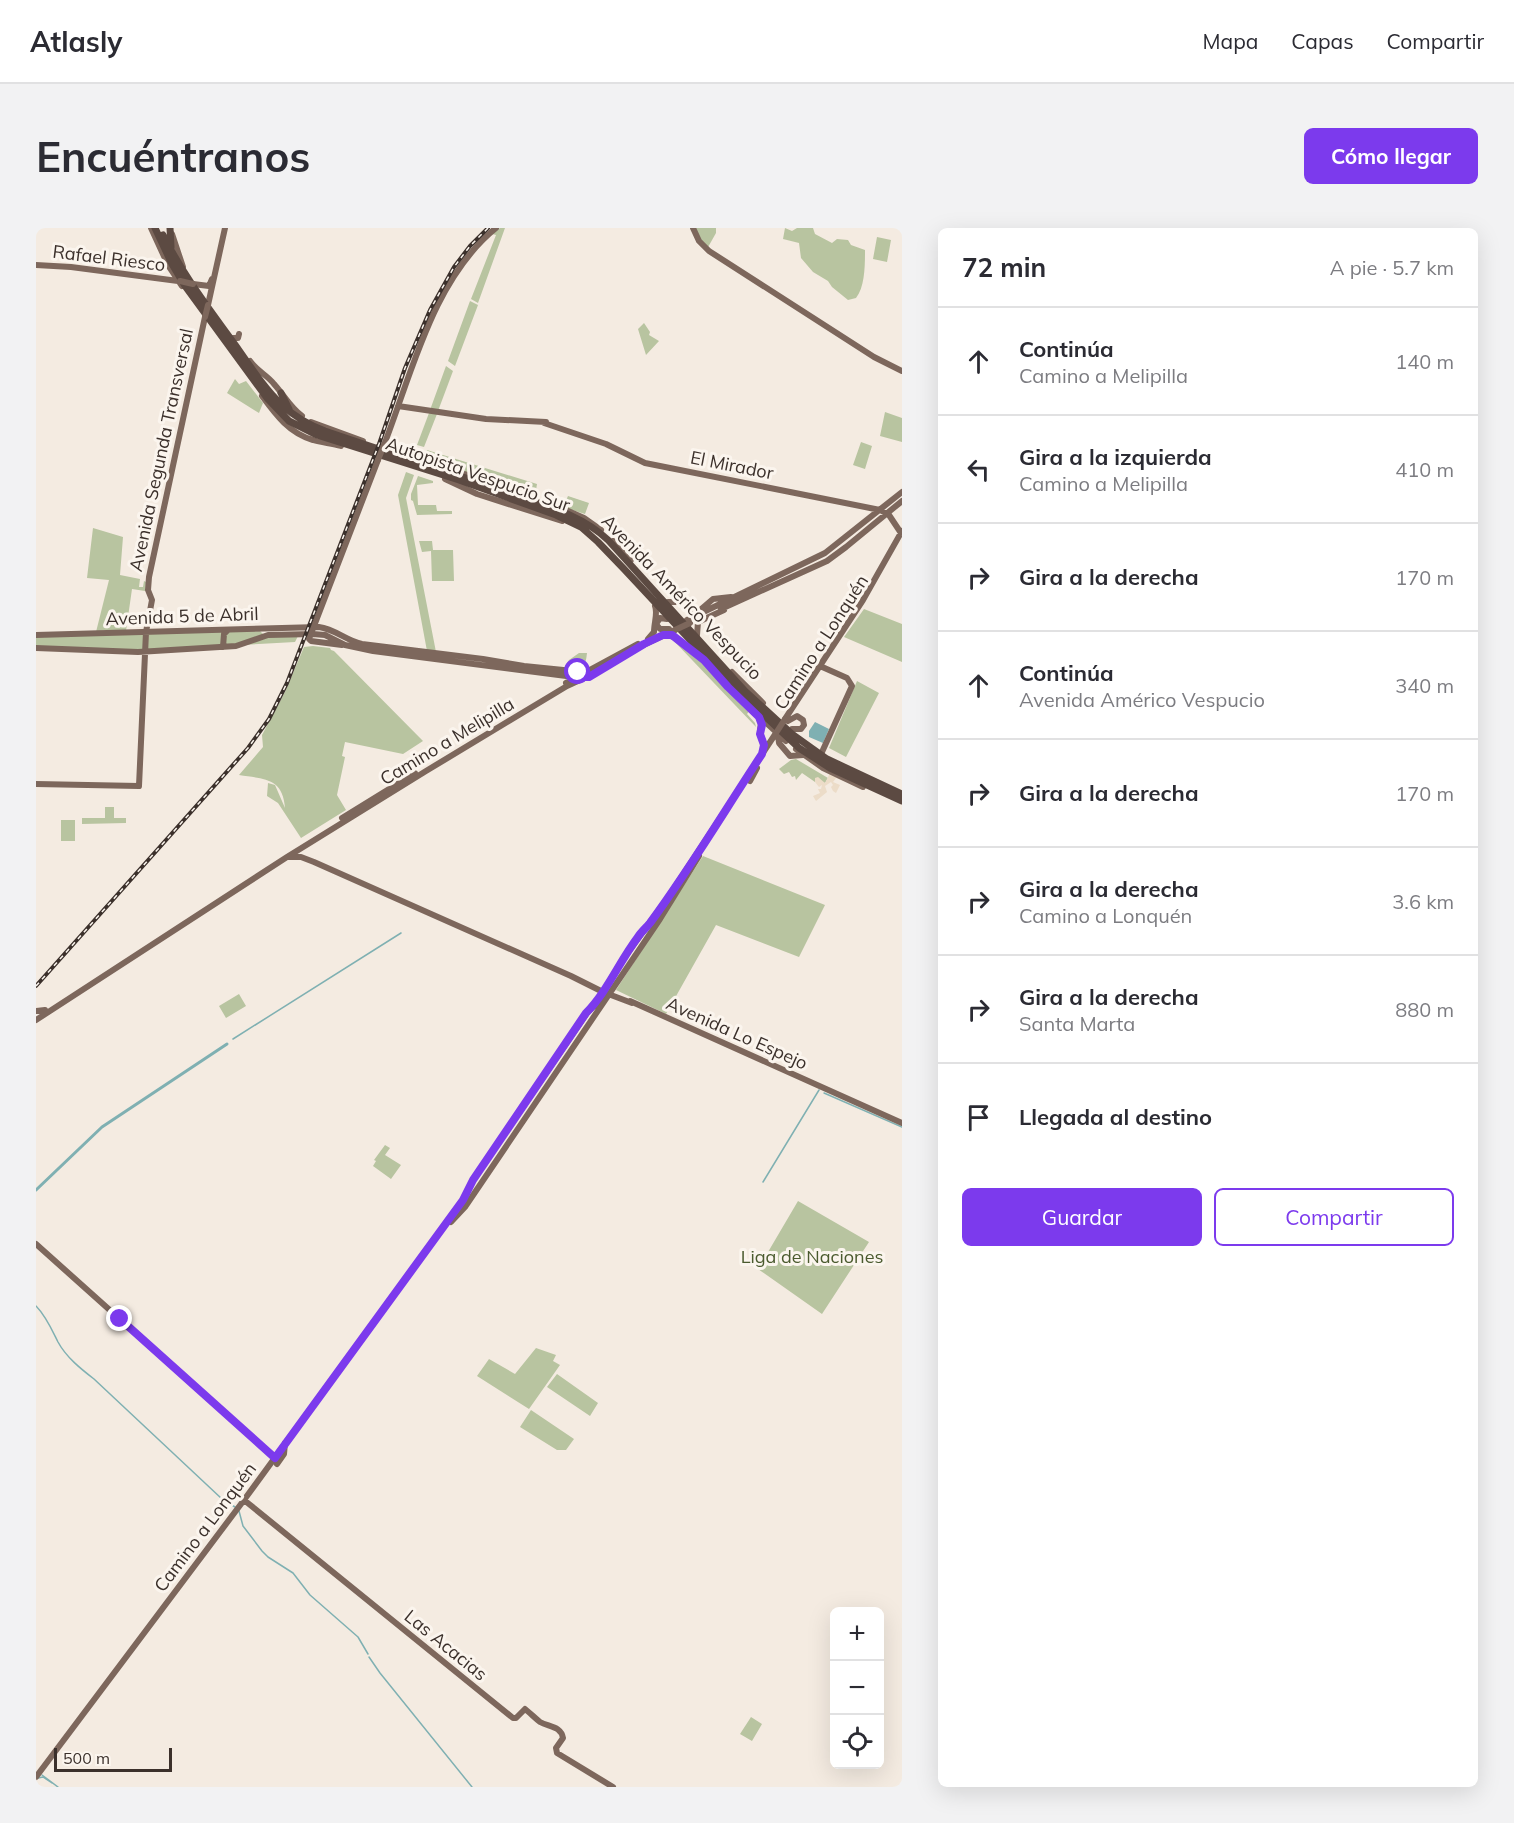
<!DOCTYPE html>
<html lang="es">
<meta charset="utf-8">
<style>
:root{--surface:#fff;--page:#f2f2f3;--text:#2b2b33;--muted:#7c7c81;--line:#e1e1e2;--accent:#7c3aed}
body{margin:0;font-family:Mulish,sans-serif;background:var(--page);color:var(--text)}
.controls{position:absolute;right:18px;bottom:18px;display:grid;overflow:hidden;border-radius:9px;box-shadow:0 6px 24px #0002}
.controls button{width:54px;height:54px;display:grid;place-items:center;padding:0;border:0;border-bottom:2px solid var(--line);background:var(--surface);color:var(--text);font:30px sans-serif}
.scale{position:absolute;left:18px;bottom:15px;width:118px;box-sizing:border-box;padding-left:6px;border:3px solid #3b302b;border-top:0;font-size:16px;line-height:21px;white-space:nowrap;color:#3b302b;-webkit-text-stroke:4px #fbf5ee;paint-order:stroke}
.stop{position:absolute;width:18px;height:18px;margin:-14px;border:4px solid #7c3aed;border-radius:50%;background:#fff}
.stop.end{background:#7c3aed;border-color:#fff;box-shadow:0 2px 6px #0008}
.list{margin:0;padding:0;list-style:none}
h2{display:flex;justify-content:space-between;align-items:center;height:78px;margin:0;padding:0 24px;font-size:26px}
h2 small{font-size:20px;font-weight:400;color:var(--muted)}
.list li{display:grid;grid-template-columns:39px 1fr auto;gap:18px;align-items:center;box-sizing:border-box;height:108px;padding:0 24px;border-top:2px solid var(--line)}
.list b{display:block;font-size:22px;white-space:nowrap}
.list p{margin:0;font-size:20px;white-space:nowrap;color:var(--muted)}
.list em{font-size:20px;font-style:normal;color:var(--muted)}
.actions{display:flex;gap:12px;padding:18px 24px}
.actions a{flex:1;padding:14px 0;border:2px solid var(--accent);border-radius:9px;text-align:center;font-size:21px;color:var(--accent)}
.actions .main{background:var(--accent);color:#fff}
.icon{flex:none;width:33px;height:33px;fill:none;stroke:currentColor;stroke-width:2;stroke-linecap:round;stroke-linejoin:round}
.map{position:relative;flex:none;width:866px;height:1559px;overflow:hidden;border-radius:9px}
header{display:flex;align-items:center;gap:36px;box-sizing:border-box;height:84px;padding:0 30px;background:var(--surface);border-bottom:2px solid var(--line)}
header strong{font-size:28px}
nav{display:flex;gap:33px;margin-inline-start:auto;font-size:21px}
.intro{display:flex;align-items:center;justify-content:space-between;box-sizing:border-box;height:144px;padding:0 36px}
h1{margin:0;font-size:42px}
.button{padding:15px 27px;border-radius:9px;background:var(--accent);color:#fff;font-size:21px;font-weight:700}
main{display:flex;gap:36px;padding:0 36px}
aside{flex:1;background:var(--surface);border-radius:9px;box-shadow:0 6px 24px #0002}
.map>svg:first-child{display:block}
.green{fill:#b8c4a0}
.plaza{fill:#ecdcc8}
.water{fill:#7fb0b2}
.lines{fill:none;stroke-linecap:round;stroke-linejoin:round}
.stream{stroke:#7fb0b2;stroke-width:1.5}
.canal{stroke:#7fb0b2;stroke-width:3}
.major{stroke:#7d675c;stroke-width:6}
.highway{stroke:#5c4a42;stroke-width:7}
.rail-casing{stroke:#3b302b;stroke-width:4}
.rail{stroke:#fbf5ee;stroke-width:1.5;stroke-dasharray:4.5;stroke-linecap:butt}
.major-bridge{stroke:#7d675c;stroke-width:6}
.route{stroke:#7c3aed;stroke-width:8}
.labels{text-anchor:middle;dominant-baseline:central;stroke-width:6;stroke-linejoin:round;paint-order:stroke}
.street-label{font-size:18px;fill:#3b302b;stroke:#fbf5ee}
.park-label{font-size:18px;fill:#4a5a2e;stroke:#fbf5ee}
</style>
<header>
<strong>Atlasly</strong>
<nav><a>Mapa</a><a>Capas</a><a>Compartir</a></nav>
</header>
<div class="intro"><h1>Encuéntranos</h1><a class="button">Cómo llegar</a></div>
<main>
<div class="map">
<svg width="866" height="1559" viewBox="0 0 866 1559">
<rect width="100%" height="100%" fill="#f4ebe1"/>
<path class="green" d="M464,0H469L442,75L435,71L460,7L456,6Z
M659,0H680V5L671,21L665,14Z
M749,0L756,3L761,0H777L779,6L796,15L801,11L812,12L815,17L829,22C829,37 829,59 820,70L812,72L796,59L792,53L777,44L765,30L763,15L747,11Z
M841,9L855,12L851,34L837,31Z
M434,73L442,77L419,138L412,133Z
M608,95L614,104L613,107L623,113L610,127L602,101Z
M410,138L417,143L402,183L394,182Z
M199,151L203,156L210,153L227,175L223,185L191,165Z
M849,184L866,190V214L844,208Z
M393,185L401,186L388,219L381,217Z
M825,214L836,218L829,241L817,237Z
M391,222L501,256L499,268L388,230Z
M370,244L378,247L370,270L400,424L391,423L362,267Z
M382,248L397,253V255L381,257L382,277H400L401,283H416V286L381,287L377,273L375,272V266Z
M532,268L553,275L549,286L527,279Z
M57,300L87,309L84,347L104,351L103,359H107L108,353L110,354L109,363L96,361L90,403L68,402L60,404L73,352L51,350Z
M383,313H396L397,322H417L418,353H396L395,323L386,324Z
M828,381L866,396V434L808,409Z
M224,403L227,406L262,408L259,414L99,423L0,419V408Z
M636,411L661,427L714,482L711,486L719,495L720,499Z
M277,418L294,420L295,422L298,423L387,513L367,526L309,514L306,528L309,529L301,567L310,582L265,610L242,575L231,568L232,555L239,557L249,580C247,549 227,551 203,547L227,519L226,507L249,464L268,419Z
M543,425H551C549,444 545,442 528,440L533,432Z
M821,453L843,465L810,529L793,520Z
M760,531L792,550L789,555L779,551V554L766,545L760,552L759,548L756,549L753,544L748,546L743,541L755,532Z
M69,579H78V590H90V595L46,596V590H69Z
M25,592H39V613H25Z
M667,628L789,677L763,729L680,697L630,786L580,762Z
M203,766L210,778L190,790L183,778Z
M349,917L354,920L349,927L365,937L355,951L337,938L340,933L338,932Z
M762,973L833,1014L786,1086L722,1041Z
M500,1120L520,1127L517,1133L524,1137L493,1181L441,1148L453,1131L479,1146Z
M521,1146L562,1175L554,1188L511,1159Z
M495,1182L538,1211L530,1222H521L484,1199Z
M715,1489L726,1496L716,1513L704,1506Z"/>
<path class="plaza" d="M794,545L810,554L800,550L797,554L804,557L800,565L797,563L795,559L797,557L795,554L789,558L791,564L780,573L777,568L784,565L782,561H785L786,557L783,559L779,554V550L782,549L789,555Z"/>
<path class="water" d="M779,494L793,501L787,515L773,509V503Z"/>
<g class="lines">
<path class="stream" d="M197,811L365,705
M788,865L866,899
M727,954L783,862
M0,1078C10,1088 16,1102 22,1114C30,1129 45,1141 58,1151L186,1271L199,1279
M203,1283L207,1298L226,1323L232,1329L257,1345L274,1367L322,1409L332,1426
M333,1429L344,1445L436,1559
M6,1547L22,1559
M2,1550L7,1549L16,1555"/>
<path class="canal" d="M0,962L66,899L191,816"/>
<path class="major" d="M115,0L132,37L146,58
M657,0L663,13L673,23L838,129L866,143
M136,6L147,39
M0,37L35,39L142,53
M157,56L173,58L176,51
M172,77L189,0
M197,110H202L203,106
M214,133C221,143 231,147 238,156C248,167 254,179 266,188
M226,168C240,187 253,205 277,212C286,215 296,215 305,218
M362,178L450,191L510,194
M275,194L327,213
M508,195L570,216L609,235L844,282L853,287L865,305
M348,217C376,145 397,51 460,0
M343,218L447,252
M409,251L441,266L526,293
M530,282L548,290L565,302
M577,313L595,332
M632,374H649L658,382L663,383L677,371L695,369
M685,381L791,333L810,319L866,273
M631,391L624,390L620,396L624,401H633
M651,392L789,325L866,264
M0,407L283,399C299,401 311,413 326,416L447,431L488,438L547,444
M630,407L639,409L661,427
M661,407L662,394L688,382
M612,411L618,404C618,395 622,385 619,378
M306,417L275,413L273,411L342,232
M187,419L188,406L192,402
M0,420L102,424L200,418L232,407L277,406L289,407L309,417L337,423L538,449
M660,423L697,464L750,513
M784,438L811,450L816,458L786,524
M696,444L727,475
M530,455L602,416
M724,489C727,497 722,501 725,508C727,514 729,515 727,522
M749,491L827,372L866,303
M752,493L761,488L767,492L768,497L765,501H756
M742,507L743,515L754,528L767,527
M760,521L787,540L827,559
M714,553L721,540
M0,556L103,558L110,404L116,372L112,362L113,349L169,89
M306,590L379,545
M253,629H265L278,634L535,748L567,764L596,775
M594,773L866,895
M0,783L9,782
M0,792L251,629L390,543L531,458L557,446L605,418L639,402
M415,994L429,979L624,691L663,628
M0,1016L239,1230
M241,1236L248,1226L249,1215
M208,1272L477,1490H480L489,1481C494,1485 499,1490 504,1494C513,1499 525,1498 527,1510L520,1520L521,1525L577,1559
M0,1549L208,1272L427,972L437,952L551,785L560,776L585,734L633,668L740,505"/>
<path class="highway" d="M119,0L136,36L149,58L231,170L253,193L281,207L423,252L520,287L545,299L562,314L588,341L700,461L763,520L794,540L866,573
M134,0L135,19
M127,7C147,47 174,82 200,118C214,138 228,160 246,177C258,188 273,197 289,203C350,224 412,243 473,265C507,277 545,286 572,312L709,463L756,506L791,531L866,566
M245,165L253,181"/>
<defs>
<path id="rail" d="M0,758L212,520L233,491L251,455L343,216L369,140L394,82L418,39L434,18L452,0"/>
</defs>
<use href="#rail" class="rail-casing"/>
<use href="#rail" class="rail"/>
<path class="major-bridge" d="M144,53L157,56
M169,89L172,77
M342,232L348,217
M639,402L654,395
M740,505L749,491"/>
</g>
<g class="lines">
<path class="route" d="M84,1091L239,1230L427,972L437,952L550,785C571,764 583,734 602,709C605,704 610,700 614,695C654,641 689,582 726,526L728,517L724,506L726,497L723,489L692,459L668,432L636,407H627L608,416L553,449H539L550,443L542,444"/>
</g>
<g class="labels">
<g class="street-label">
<text transform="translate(73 30) rotate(7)">Rafael Riesco</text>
<text transform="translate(125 222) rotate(-78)">Avenida Segunda Transversal</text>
<text transform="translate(696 237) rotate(11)">El Mirador</text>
<text transform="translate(442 246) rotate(19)">Autopista Vespucio Sur</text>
<text transform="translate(646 369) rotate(46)">Avenida Américo Vespucio</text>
<text transform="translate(146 388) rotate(-2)">Avenida 5 de Abril</text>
<text transform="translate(785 414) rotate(-57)">Camino a Lonquén</text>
<text transform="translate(411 513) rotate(-31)">Camino a Melipilla</text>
<text transform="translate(701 805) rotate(24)">Avenida Lo Espejo</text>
<text transform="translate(169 1299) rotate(-53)">Camino a Lonquén</text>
<text transform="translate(410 1417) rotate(39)">Las Acacias</text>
</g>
<g class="park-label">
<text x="776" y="1028">Liga de Naciones</text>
</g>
</g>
</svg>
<div class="controls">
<button>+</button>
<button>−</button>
<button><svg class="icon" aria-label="locate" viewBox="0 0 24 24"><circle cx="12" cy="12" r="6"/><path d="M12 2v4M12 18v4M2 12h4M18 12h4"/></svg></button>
</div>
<div class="scale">500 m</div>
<div class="stop" style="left:542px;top:444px"></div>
<div class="stop end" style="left:84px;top:1091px"></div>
</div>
<aside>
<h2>72 min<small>A pie · 5.7 km</small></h2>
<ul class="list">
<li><svg class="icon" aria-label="ahead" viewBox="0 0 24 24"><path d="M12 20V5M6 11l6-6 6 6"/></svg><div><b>Continúa</b><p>Camino a Melipilla</p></div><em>140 m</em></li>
<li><svg class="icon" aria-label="left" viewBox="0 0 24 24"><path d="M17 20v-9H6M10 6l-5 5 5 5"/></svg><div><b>Gira a la izquierda</b><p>Camino a Melipilla</p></div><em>410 m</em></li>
<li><svg class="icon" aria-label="right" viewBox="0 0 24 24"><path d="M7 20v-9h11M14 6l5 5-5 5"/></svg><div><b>Gira a la derecha</b></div><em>170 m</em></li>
<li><svg class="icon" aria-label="ahead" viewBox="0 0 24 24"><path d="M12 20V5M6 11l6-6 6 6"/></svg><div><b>Continúa</b><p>Avenida Américo Vespucio</p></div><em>340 m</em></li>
<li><svg class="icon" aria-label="right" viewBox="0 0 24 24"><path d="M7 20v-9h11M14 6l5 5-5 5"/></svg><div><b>Gira a la derecha</b></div><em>170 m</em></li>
<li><svg class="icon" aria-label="right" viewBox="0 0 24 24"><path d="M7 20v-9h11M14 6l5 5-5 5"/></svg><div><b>Gira a la derecha</b><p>Camino a Lonquén</p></div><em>3.6 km</em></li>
<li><svg class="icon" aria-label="right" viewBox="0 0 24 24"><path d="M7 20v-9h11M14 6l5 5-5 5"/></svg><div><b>Gira a la derecha</b><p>Santa Marta</p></div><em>880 m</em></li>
<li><svg class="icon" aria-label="arrive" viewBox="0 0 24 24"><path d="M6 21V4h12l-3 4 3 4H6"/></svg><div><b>Llegada al destino</b></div></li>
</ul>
<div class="actions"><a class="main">Guardar</a><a>Compartir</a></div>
</aside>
</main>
